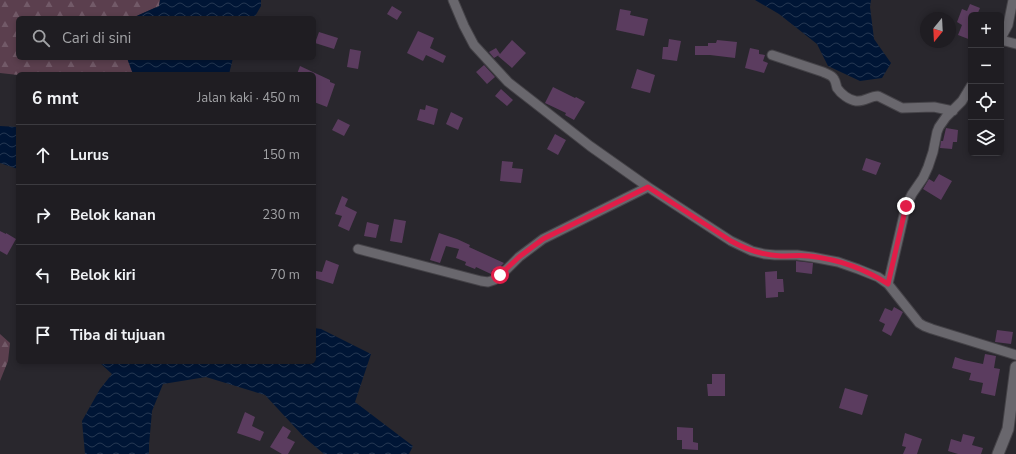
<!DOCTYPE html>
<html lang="id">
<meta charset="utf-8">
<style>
:root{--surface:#1f1d22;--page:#27262a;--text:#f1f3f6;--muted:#a1a2a5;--line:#3c3b40}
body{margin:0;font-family:"Nunito Sans",sans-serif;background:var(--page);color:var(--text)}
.controls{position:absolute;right:12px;top:12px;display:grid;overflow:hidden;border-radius:6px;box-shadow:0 2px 6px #0003}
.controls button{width:36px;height:36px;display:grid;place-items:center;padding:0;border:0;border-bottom:1px solid var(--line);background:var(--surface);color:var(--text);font:20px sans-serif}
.compass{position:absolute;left:920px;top:12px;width:36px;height:36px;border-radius:50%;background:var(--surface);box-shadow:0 2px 6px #0003;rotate:198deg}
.stop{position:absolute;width:12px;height:12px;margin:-9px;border:3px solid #e11d48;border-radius:50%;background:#fff}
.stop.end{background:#e11d48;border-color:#fff;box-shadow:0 1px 4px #0008}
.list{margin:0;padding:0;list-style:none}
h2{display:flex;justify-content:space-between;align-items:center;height:52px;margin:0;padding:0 16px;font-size:17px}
h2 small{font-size:13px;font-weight:400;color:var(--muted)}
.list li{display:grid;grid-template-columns:26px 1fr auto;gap:12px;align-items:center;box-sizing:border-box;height:60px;padding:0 16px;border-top:1px solid var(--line)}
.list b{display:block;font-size:15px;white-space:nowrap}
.list em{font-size:13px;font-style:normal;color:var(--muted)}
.icon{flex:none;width:22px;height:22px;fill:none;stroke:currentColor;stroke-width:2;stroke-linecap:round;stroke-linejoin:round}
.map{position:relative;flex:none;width:1016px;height:454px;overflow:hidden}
.search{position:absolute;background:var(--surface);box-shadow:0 2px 6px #0003;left:16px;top:16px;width:300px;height:44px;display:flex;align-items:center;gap:10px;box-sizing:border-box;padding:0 14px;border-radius:6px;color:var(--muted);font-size:15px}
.panel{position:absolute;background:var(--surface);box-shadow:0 2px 6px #0003;left:16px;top:72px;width:300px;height:292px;border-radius:6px}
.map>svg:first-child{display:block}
.forest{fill:url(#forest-firs)}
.water{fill:url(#water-waves)}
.building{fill:#5b3c5f}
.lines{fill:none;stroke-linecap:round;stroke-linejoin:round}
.minor-casing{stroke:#444247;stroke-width:11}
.tertiary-casing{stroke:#444247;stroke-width:13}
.minor{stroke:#69676d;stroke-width:9}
.tertiary{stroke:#69676d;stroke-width:11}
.route{stroke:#e11d48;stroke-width:5}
</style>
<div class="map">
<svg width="1016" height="454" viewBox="0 0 1016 454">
<defs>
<pattern id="forest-firs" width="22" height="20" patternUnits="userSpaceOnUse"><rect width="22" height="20" fill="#5b3f4e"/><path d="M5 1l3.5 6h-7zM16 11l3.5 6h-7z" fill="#725a68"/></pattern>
<pattern id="water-waves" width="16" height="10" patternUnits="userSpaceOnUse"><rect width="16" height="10" fill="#001535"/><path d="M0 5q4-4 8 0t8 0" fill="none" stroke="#253752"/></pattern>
</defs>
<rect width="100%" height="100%" fill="#29272d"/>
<path class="forest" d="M0,0H160L159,6L132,18H18V58H127L133,74L18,75L0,73Z
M0,334L10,343L8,361L0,381Z"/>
<path class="water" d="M160,0H261V6L254,18H132L159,6Z
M755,0H871L870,7L874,39L891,63L882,78L860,81L828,66L817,44L779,14Z
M127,58H233L229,74H133Z
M0,126L18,127V169L0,163Z
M314,328L321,329L371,354L355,402L413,446L409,454H324L304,437L265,395L206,377L163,384L152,411L149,445V454H85L82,421L100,389L112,374L99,362H314Z"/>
<path class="building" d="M970,4L980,8L977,15H971V40L958,35L962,25L957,22L962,9L967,11Z
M392,6L402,12L397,20L387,14Z
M620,9L631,11L630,15L648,19L644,36L616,30Z
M418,31L434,38L430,48L446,56L443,63L426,55L423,61L407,53Z
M319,32L338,38L334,49L315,43Z
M669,39L681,41L677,61L662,59L663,47H668Z
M512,40L526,53L512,68L498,56L499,55L494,58L489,52L496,48L500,54Z
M717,40L737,42L735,58L710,55H695V46H708V43H716Z
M750,48L759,50V54L765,55L763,61L768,63L764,73L745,68Z
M350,49L361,51L358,69L347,67Z
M484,65L495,77L487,84L476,72Z
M300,66L330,80V82L335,84L327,107L314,102V74H297Z
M637,69L655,75L650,93L631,88Z
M553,87L575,98L576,97L585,102L574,120L565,115L566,113L545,103Z
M501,89L513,100L507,106L495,96Z
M426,105L438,109L434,125L417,120L420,109L425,110Z
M451,112L463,118L458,130L446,124Z
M338,119L350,125L344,136L332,130Z
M946,128L958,130L957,142H953L952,149L940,148L941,141H943Z
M555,134L566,140L558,155L547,149Z
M866,158L881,163L876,175L862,170Z
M502,161L513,162L512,168L523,169L521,183L500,181Z
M939,174L952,181L941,200L923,189L929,179L934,182Z
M342,196L348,199L345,206L357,212L349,231L338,226L342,216L335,214Z
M394,219L406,221L402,243L390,241Z
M367,222L379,225L376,238L364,236Z
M0,231L6,234V233L16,239L7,255L0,251Z
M439,233L457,239L470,245L469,247L504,263L495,272L492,270L491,274L476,267L475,269L465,265L466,262L456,258L459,249L446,246L440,263L430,260Z
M326,260L339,265L333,284L314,278L316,271L322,272Z
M796,261L813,263L812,274L796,272Z
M777,271V279H783L784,292H778V297L766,298L765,272Z
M894,307L903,312L891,336L882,331L885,324L879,321L885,308L892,311Z
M997,330L1013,332L1011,344L995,342Z
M985,354L996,356L994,368L1000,369L995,396L981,393L983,383L969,380L971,373L952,368L955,357L964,360L983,364Z
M712,374H725V396H708L707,384H712Z
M845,388L868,395L862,415L839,408Z
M245,412L255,417L252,426L264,432L260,441L237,433Z
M283,426L291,431L287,438L295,442L288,454H282L270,447Z
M677,427L693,428V442L698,443V450L682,449V440H677Z
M905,433L922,439L917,454H903L906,447L902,446Z
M963,434L975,437L972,445L983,448L981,454H958L948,451L951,439L961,442Z"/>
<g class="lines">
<defs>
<path id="minor" d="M453,0L464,26L474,45L508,82L590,146L648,187L731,241L752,251L764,254L775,255H797L812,257L838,262L858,269L878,277L888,284L919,323L924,326L932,329L1016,355
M1001,38L1008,25L1013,0
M1001,40L1016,44
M772,55L823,72C827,74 832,75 834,79C836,82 836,85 837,88C841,94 849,100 856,101C864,102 870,96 878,96L902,108L934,107L953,111
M358,249L481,281L488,282L494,280L501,275L519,257L543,239L648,187
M888,284L906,206L912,194L923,178L928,167L933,152L937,132L939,127L946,117L962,101L971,86"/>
<path id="tertiary" d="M998,454L1008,429L1016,367"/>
</defs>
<use href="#minor" class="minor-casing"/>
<use href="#tertiary" class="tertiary-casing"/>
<use href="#minor" class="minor"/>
<use href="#tertiary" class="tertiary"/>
</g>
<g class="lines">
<path class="route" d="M500,275L519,257L543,239L648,187L731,241C747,250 763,255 781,256C791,256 800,255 809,256C836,259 865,269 888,284L906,206"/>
</g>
</svg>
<div class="controls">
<button>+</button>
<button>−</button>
<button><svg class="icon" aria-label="locate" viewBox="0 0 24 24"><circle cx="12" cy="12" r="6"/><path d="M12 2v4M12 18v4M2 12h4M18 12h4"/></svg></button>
<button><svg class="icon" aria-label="layers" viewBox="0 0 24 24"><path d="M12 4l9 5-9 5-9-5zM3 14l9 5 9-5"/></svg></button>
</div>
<svg class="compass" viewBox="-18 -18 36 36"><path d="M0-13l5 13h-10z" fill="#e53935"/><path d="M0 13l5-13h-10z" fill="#a1a2a5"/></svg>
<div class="stop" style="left:500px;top:275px"></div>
<div class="stop end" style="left:906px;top:206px"></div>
<div class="search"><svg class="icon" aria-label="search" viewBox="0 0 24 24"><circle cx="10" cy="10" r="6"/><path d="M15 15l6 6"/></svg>Cari di sini</div>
<section class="panel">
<h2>6 mnt<small>Jalan kaki · 450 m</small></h2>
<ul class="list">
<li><svg class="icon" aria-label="ahead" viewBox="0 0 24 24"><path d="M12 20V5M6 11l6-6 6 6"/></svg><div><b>Lurus</b></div><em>150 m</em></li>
<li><svg class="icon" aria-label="right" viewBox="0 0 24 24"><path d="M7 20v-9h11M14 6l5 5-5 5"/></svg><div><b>Belok kanan</b></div><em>230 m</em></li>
<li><svg class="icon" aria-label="left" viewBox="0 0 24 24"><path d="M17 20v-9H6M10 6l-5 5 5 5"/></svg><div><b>Belok kiri</b></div><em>70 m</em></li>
<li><svg class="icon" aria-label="arrive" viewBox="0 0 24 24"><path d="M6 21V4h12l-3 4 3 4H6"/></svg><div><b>Tiba di tujuan</b></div></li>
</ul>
</section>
</div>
